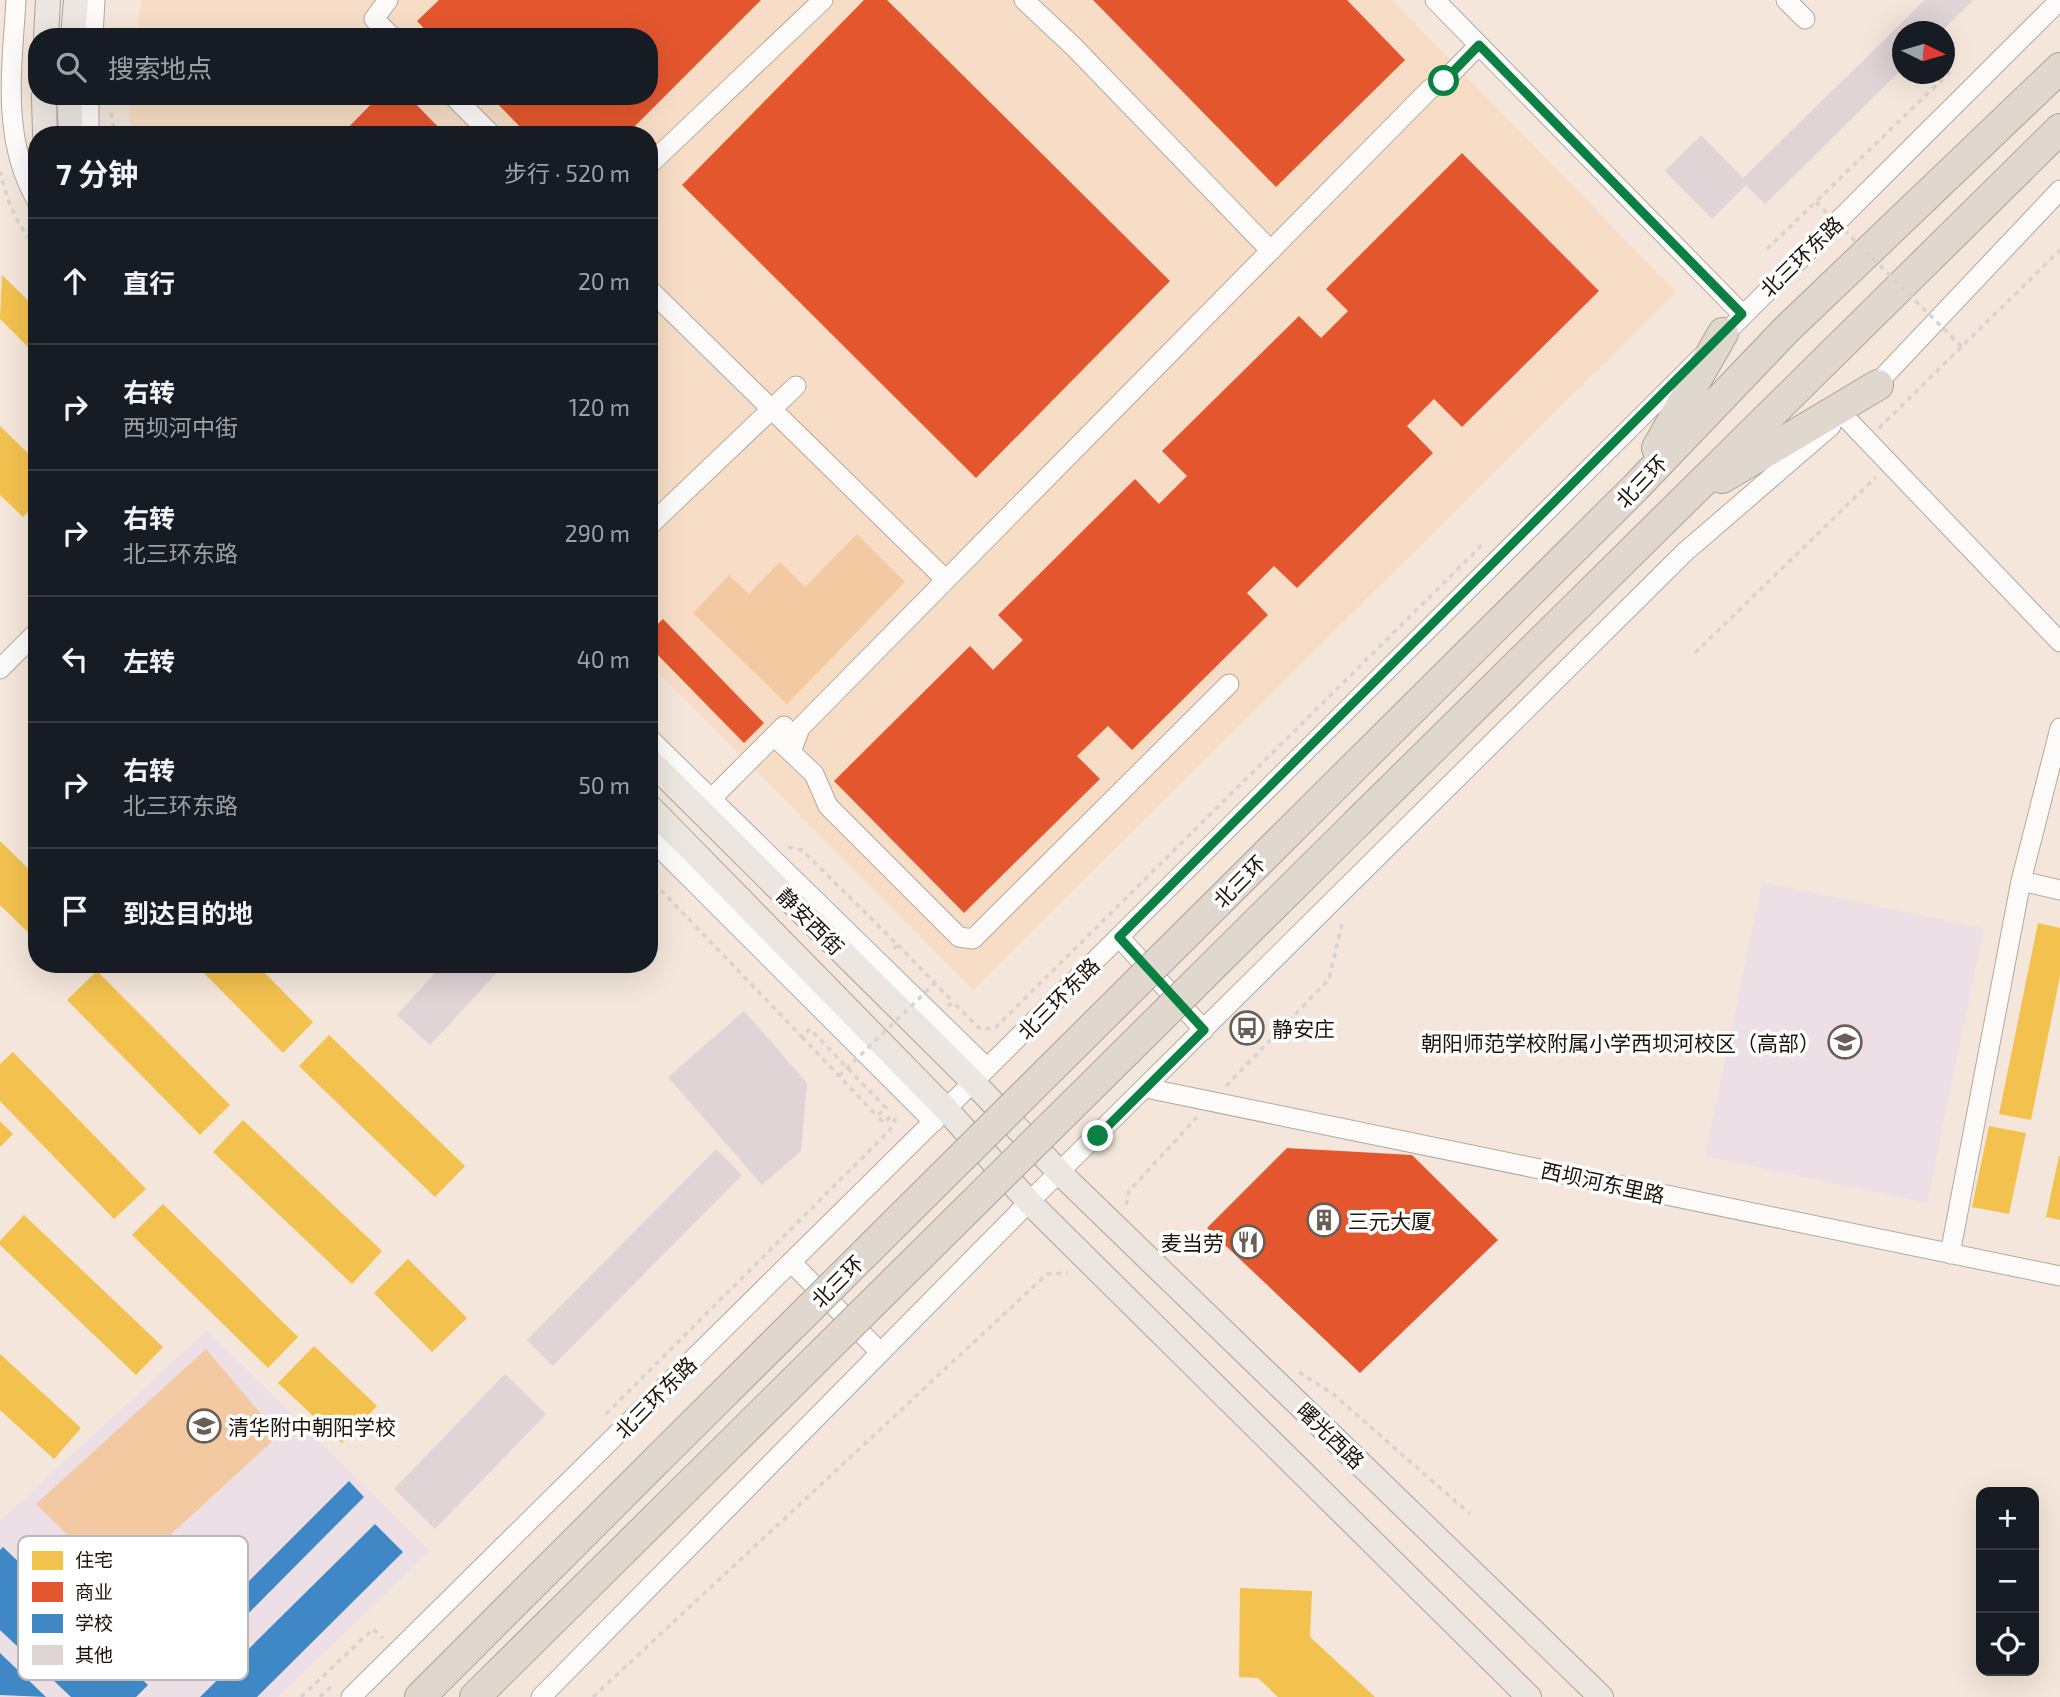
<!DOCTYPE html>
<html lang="zh">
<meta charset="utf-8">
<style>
:root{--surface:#171b24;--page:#20242c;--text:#f1f3f6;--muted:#9ea1a6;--line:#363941}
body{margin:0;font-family:"Exo 2","Noto Sans SC",sans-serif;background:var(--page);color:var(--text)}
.controls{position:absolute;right:21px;bottom:21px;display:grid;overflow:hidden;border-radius:14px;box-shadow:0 7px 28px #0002}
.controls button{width:63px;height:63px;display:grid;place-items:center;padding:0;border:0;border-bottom:2px solid var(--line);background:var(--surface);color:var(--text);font:35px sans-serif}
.compass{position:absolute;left:1892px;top:21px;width:63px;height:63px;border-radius:50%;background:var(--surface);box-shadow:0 7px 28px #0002;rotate:95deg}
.stop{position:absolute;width:21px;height:21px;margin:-16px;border:5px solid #0b8043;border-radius:50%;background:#fff}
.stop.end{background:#0b8043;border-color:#fff;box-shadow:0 2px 7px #0008}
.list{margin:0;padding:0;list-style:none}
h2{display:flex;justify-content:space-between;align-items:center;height:91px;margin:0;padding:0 28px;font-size:30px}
h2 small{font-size:23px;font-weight:400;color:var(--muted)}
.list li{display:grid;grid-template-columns:46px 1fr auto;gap:21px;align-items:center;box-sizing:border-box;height:126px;padding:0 28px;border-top:2px solid var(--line)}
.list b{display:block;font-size:26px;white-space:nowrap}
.list p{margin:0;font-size:23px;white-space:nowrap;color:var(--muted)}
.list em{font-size:23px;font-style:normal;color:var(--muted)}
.icon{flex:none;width:38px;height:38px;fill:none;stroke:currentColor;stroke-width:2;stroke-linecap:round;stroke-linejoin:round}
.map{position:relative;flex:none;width:2060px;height:1697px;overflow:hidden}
.search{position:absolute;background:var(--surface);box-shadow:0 7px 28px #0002;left:28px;top:28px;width:630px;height:77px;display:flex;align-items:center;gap:18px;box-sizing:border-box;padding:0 24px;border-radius:28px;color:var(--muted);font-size:26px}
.panel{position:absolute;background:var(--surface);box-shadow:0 7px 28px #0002;left:28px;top:126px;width:630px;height:847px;border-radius:28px}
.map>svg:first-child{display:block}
.built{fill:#f7ddc6}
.education{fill:#ece0e6}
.green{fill:#f3c9a2}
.homes{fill:#f2c14e}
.shops{fill:#e4572e}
.schools{fill:#3f88c5}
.building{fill:#dfd4d6}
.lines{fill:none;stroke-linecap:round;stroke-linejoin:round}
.minor-casing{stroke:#b4a89e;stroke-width:21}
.major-casing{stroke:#aea194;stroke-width:26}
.highway-casing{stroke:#aea194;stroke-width:32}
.path{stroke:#d7d3d0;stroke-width:3.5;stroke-dasharray:5 5;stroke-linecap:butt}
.minor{stroke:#fdfbf9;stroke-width:19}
.major{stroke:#ebe6e0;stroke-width:24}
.highway{stroke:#e0d8cf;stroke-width:30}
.highway-bridge-casing{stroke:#aea194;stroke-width:32;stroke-linecap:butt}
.path-bridge{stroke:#d7d3d0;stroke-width:3.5;stroke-dasharray:5 5;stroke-linecap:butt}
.highway-bridge{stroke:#e0d8cf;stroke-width:30}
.route{stroke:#0b8043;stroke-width:9}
.labels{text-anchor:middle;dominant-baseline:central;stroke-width:7;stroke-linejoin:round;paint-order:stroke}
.street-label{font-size:21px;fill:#1e140a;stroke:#fff}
.poi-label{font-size:21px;fill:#1e140a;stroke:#fff;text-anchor:start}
.key{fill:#fff;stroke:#bcb8b6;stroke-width:2}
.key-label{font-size:19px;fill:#1e140a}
</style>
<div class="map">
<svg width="2060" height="1697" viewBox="0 0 2060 1697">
<rect width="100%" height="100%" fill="#f4e6da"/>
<path class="built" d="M141,0H1392L1676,292L973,990L649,663V135H138L129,121L131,96H649V37H137Z"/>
<path class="education" d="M1762,882L1984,928L1927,1203L1705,1156Z
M207,1330L430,1551L278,1697H0V1521Z"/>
<path class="green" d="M857,534L905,582L787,704L693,613L729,575L749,594L780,562L805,587Z
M206,1349L279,1435L117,1584L36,1504Z"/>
<path class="homes" d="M2,275L37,309V356L0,319Z
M0,426L37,462V503L23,517L0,495Z
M0,841L37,877V941L0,905Z
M2038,923L2060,928V976L2031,1120L1999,1114Z
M195,964H256L313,1022L283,1053Z
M97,971L230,1105L200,1135L67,1000Z
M329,1035L465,1166L435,1197L299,1066Z
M13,1052L146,1189L114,1219L0,1101V1064Z
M243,1120L382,1251L352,1284L213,1152Z
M0,1121L13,1134L0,1147Z
M1989,1126L2026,1133L2009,1214L1972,1207Z
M1323,1155L1389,1220L1324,1285L1258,1219Z
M2059,1156H2060V1220L2046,1217Z
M163,1204L298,1337L268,1368L132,1235Z
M24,1215L163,1347L136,1375L0,1245V1241Z
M408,1259L467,1318L432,1352L374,1293Z
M314,1346L377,1406L342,1443L278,1383Z
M0,1354L81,1428L54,1459L0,1410Z
M1240,1588L1312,1591L1310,1637L1375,1697H1278L1258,1678L1239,1677Z"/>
<path class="shops" d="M439,0H761L626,135H528L490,96H649V37H432L417,21Z
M864,0H887L1170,281L976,478L682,185Z
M1093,0H1347L1405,60L1276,187Z
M379,96H408L446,135H341Z
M1462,153L1599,291L1462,427L1434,399L1407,426L1433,453L1297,588L1274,566L1247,593L1268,615L1132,750L1108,726L1077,756L1100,779L964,913L834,781L970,646L993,670L1023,640L998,615L1135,479L1159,504L1187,476L1162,451L1299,316L1321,338L1348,311L1326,289Z
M663,619L764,723L744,743L649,646V632Z
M1287,1148L1412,1155L1498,1240L1360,1373L1207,1228Z"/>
<path class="schools" d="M349,1481L364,1497L204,1658L188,1642Z
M375,1524L403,1552L257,1697H200Z
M3,1547L148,1685L136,1697H71L0,1630V1550Z
M0,1653L46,1697L0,1695Z"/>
<path class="building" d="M1925,0H1973L1941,32H1902V69L1765,204L1746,185L1712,219L1665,171L1701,135L1743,178Z
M443,964H505L430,1045L397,1015Z
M744,1011L807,1083L801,1151L762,1185L668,1077Z
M716,1149L742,1175L553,1366L527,1340Z
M505,1374L546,1414L435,1529L394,1489Z"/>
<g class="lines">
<defs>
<path id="minor" d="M16,0C12,69 1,139 37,201
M388,0L374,19L392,37
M1024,0L1073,46L1271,251
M1435,0L1742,314
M1786,0L1805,19
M93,37L95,0
M89,96V135
M453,96L492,135
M649,165L823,0
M649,289L946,580
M1869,392L2060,190
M1843,415L2060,642
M649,526L796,386
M0,669L37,632
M774,736L814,774L828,806L959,937L973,939L1229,684
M649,738L987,1068
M791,752L800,728L1430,89L1444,81L1479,45
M703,807L784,726
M649,837L934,1122
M2021,881L2060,890
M1119,937L1204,1030
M1146,1088L2060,1276
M1950,1254L2021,881L2060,728
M791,1262L880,1352
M351,1697L946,1109L2060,0
M541,1697L1029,1202L1685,552L1831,426"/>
<path id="major" d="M46,37L48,0
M73,37L76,0
M44,96L45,135
M69,96L71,135
M649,760L973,1082L1060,1173L1601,1697
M649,806L946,1109L1029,1202L1529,1697"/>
<path id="highway" d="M1657,448L1723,333
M1722,478L1878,385
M1328,793L1635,488L1786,330L2060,68
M1357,823L2060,129
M420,1697L659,1458
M475,1697L685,1489"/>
</defs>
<use href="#minor" class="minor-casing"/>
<use href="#major" class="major-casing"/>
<use href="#highway" class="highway-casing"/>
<path class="path" d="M111,113L115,135
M0,171C6,197 17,228 37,247
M1767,249L1951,71
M1879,428L2060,250
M1695,653L1876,477
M788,847L802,850L898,945L892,951
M898,945L953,1002
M948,1006L953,1002L979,1028L994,1029L1484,543
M802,1037L877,1116
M1226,1086L1329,979L1343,920
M1126,1205L1129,1191L1197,1117
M1299,1372L1333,1394L1470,1514
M606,1414L890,1130L895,1120L891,1116L884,1123L877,1116L886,1108L810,1029L802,1037L649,878
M301,1697L373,1629L383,1638
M320,1697L335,1683
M593,1697L1047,1274L1068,1273"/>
<use href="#minor" class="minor"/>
<use href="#major" class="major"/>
<use href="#highway" class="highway"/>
<defs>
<path id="highway-bridge" d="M659,1458L1328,793
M685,1489L1357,823"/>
</defs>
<use href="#highway-bridge" class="highway-bridge-casing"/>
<path class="path-bridge" d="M1816,202L1962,347
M839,1076L935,983"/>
<use href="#highway-bridge" class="highway-bridge"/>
</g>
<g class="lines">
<path class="route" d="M1098,1136L1204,1030L1119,937L1742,314L1479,45L1444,81"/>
</g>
<defs>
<symbol id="bus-ring" viewBox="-11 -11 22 22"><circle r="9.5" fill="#fff" stroke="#695e53" stroke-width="1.5"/><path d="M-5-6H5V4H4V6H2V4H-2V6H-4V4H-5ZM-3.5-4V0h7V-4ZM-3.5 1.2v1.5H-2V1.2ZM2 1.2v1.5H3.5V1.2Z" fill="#695e53"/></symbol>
<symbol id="school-ring" viewBox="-11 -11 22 22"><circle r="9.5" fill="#fff" stroke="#695e53" stroke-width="1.5"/><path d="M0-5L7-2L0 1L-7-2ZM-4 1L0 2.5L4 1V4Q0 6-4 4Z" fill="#695e53"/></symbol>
<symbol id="building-ring" viewBox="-11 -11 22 22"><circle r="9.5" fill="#fff" stroke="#695e53" stroke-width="1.5"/><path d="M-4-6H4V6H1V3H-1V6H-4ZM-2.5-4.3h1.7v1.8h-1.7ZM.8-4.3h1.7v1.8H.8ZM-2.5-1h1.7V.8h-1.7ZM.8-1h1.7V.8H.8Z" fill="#695e53"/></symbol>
<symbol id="restaurant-ring" viewBox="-11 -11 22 22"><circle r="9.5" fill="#fff" stroke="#695e53" stroke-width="1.5"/><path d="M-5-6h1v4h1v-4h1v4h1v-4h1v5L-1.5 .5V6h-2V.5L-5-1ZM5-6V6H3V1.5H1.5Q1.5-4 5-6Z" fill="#695e53"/></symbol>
</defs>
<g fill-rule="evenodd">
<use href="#bus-ring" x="1228" y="1009" width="38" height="38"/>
<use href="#school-ring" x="1826" y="1023" width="38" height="38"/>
<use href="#building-ring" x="1305" y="1201" width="38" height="38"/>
<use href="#restaurant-ring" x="1229" y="1223" width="38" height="38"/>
<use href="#school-ring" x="185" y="1407" width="38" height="38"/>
</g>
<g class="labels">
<g class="street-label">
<text transform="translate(1801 256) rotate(-44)">北三环东路</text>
<text transform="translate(1641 481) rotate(-46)">北三环</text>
<text transform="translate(1239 881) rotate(-45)">北三环</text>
<text transform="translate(811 921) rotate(45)">静安西街</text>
<text transform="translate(1058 998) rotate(-45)">北三环东路</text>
<text transform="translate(1603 1182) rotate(12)">西坝河东里路</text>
<text transform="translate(837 1281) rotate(-45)">北三环</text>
<text transform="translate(655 1397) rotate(-45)">北三环东路</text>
<text transform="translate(1331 1435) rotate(44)">曙光西路</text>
</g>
<g class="poi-label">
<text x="1272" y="1028">静安庄</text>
<text x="1820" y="1042" text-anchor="end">朝阳师范学校附属小学西坝河校区（高部）</text>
<text x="1348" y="1220">三元大厦</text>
<text x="1224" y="1242" text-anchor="end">麦当劳</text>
<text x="228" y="1426">清华附中朝阳学校</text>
</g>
</g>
<rect x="18" y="1536" width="230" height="144" rx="10" class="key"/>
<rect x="32" y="1551" width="31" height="19" fill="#f2c14e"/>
<rect x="32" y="1582" width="31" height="20" fill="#e4572e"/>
<rect x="32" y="1614" width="31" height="19" fill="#3f88c5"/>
<rect x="32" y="1645" width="31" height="20" fill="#dfd4d6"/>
<g class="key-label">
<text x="75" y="1567">住宅</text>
<text x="75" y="1599">商业</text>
<text x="75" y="1630">学校</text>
<text x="75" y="1662">其他</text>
</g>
</svg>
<div class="controls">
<button>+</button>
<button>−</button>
<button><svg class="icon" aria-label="locate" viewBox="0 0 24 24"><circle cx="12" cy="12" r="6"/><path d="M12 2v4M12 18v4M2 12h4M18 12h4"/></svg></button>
</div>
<svg class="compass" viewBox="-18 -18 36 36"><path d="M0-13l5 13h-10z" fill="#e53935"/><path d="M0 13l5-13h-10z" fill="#9ea1a6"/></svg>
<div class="stop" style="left:1444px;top:81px"></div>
<div class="stop end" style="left:1098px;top:1136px"></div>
<div class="search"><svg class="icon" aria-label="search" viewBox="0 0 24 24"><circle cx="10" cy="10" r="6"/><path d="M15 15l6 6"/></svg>搜索地点</div>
<section class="panel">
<h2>7 分钟<small>步行 · 520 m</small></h2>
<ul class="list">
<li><svg class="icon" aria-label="ahead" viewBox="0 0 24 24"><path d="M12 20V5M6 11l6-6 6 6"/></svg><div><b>直行</b></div><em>20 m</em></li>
<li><svg class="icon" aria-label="right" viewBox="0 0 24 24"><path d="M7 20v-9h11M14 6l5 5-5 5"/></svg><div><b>右转</b><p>西坝河中街</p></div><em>120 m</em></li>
<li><svg class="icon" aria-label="right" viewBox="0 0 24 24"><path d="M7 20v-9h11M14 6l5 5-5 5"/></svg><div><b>右转</b><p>北三环东路</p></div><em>290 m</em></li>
<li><svg class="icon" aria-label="left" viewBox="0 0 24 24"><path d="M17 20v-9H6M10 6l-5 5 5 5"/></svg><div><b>左转</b></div><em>40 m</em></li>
<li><svg class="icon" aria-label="right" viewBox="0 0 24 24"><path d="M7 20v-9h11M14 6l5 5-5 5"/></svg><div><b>右转</b><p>北三环东路</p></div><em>50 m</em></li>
<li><svg class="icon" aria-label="arrive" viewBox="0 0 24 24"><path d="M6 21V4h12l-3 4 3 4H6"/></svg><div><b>到达目的地</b></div></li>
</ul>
</section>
</div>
